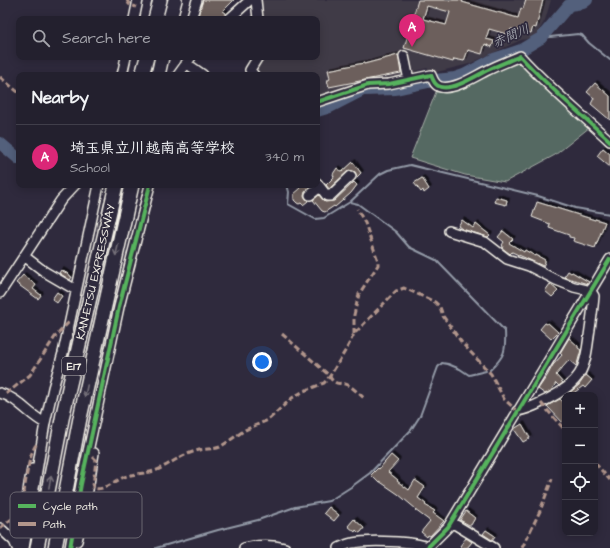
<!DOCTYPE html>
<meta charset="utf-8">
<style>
:root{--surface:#23202e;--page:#2f2d3a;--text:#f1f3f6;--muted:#a3a3aa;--line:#403e4a;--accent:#db2777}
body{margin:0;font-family:"Architects Daughter","Klee One",sans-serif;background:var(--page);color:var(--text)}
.controls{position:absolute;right:12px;bottom:12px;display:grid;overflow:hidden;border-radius:8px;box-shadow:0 2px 10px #0003}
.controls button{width:36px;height:36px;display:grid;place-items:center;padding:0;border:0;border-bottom:1px solid var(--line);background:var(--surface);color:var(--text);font:20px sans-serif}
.you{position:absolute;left:262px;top:362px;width:14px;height:14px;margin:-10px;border:3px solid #fff;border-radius:50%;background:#1a73e8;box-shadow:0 0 0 6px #1a73e833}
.badge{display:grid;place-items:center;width:26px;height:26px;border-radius:50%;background:var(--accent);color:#fff;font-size:13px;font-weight:700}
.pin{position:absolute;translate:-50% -33px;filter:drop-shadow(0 1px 2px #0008)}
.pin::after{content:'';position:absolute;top:21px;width:14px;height:12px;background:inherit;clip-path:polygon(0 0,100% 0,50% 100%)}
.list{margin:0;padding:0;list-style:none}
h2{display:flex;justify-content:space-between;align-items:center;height:52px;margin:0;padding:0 16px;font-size:17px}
h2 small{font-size:13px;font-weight:400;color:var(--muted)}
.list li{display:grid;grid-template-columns:26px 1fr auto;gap:12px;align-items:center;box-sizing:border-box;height:64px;padding:0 16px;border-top:1px solid var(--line)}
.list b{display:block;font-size:15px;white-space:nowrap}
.list p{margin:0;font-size:13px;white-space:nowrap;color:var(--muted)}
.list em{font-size:13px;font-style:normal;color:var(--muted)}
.icon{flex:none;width:22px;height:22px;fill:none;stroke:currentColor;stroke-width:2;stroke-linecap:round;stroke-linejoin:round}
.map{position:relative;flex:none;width:610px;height:548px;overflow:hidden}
.search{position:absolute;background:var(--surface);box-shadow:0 2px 10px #0003;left:16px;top:16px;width:304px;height:44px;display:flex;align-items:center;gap:10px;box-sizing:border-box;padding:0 14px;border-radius:8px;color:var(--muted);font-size:15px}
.panel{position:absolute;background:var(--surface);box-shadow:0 2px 10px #0003;left:16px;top:72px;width:304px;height:116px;border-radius:8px}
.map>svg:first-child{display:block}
.built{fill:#413a46}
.green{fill:#556962;stroke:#a4ada5}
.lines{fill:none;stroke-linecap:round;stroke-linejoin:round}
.stream{stroke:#939aa7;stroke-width:2}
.river{stroke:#53607c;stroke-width:12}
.building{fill:#6c5f5b;stroke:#f4f1e8;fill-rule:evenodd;filter:url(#shadow)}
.minor-tunnel{stroke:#4d4857;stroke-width:9;stroke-dasharray:9 4.5;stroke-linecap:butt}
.minor-casing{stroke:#f4f1e8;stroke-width:12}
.highway-casing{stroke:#f4f1e8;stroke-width:16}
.minor{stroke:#2f2a3d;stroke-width:9}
.highway{stroke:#2f2a3d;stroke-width:13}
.quiet{stroke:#b2968c;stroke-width:3;stroke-dasharray:6 3;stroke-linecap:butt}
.cycleway-casing{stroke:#2f2a3d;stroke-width:6}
.cycleway{stroke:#56b35d;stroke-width:4}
.oneway{stroke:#747079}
.labels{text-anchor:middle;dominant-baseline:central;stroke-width:3.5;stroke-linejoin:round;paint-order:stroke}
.shield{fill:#2f2a3d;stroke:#b9b5b5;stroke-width:1}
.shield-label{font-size:11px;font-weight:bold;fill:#f4f1e8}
.street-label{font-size:12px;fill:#f4f1e8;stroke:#2f2a3d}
.water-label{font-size:13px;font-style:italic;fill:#b4b7bd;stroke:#2f2a3d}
.key{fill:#2f2a3d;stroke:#6a6670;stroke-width:1}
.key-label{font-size:11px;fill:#f4f1e8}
</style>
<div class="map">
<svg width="610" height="548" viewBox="0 0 610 548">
<defs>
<filter id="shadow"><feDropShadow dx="2.5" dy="-2.5" stdDeviation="0" flood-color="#0009"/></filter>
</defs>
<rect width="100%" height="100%" fill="#2f2a3d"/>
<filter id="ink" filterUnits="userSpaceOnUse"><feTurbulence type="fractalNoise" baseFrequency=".025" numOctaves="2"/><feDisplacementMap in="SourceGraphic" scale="8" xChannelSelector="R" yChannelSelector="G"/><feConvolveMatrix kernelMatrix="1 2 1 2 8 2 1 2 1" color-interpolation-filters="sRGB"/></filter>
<g filter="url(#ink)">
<path class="built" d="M261,0H551L545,20L538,32L531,38L521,40L469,64L433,73L427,68L403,75L366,82L317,97V75H260L257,68L263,57H317V19H262Z"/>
<path class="green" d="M518,61L543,86L590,127L555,155L505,182L465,175L410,158L436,92L462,88L494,71Z"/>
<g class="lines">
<path class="stream" d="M541,38L578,34L582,35L589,43L610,60
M287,185L289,192L288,204L315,219L324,218L350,202L380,174L388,170L410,165L538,196L575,208L610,214
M350,202L358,204L396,232L409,247L436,260L505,331C506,351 505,356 490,370
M156,548L218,530L258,520L295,507L329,501L351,487L370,473L411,430L420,416L438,367L442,363L448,364L460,369L469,375L486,371"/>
<path class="river" d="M435,80L455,78L464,75L494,59L521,50L541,38L569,5L583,3L587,0
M317,111L330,107L363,90L396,89L433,81
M0,143L19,159"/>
</g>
<path class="building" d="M203,0H234L223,11L226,13L223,19H197Z
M418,0H463L462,2L518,18L521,8L523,9L526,0H543L536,28L533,27L531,33L511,29L510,35L489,29L486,39L494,41L492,47L485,44L482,54L468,50L464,61L454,59L453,62L404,48ZM427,6L450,12L446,25L423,19Z
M398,55L401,73L329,87L327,80H329L330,78L328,70L364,63V64Z
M595,83L610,96V120L591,104L594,98L587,92Z
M603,148L610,154V167L597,156Z
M353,162L361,173L357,177L355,172L349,170L329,189L326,185L334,177L333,174L337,168L342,172Z
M422,178L429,189L424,193L423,190L421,192L414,183Z
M354,182L357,185L351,193L335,207L334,206L325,212L322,211L313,200L319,195L325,202L334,201Z
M296,185L312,186L305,192L304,196L308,201L303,205L301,203L299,204L297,203L294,200V194L300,189Z
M496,197L507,200L506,205L494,202Z
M537,202L595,220V219L605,222L595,248L573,241L574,238L569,237V235L549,228L550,224L532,217Z
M462,220L473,228L476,224L490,235L488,237L462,229L458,226Z
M503,231L513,239L509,243L524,252L525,250L535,256L536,255L545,260V262L543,266L512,252L510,254L502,248L503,246L502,245L504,242L498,237Z
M61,270L70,275V276L72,277L70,280L59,273Z
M568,271L571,273L572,272L589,282L588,284L564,277Z
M23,275L36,285L33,289L41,295L38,299L16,283Z
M550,284L558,291L552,297L545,291Z
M57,292L62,296L57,303L52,299Z
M545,323L547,324L548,323L558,332L551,339L540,329Z
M569,338L578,346V348L581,350L577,364L576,366L569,360L556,375L563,383L559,386L556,383L551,391L545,394L538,389L547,376L553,365L562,355L560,353Z
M586,375L592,380L585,388L583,386L571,395L568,394L579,385Z
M560,399L565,404V425L547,406Z
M522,424L530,438L523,442L514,429Z
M391,455L398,461L388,472L398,480L397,481L409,490L415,480L425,487L418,498L426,504L425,505L435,511L433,513L444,521L430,536L428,535L427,537L421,532L430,521L415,510L416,509L398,494L379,481L378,482L371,475L378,468L379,469Z
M329,507L339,515L334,521L324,513Z
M466,511L475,518L471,525H469L460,520Z
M354,519L364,528L361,532L359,533L356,530L355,532L348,526Z
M486,530L495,536L492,540L483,534Z
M466,538L472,542L467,548H463L460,546Z"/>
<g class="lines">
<path class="minor-tunnel" d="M95,226L130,235
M27,495L84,505"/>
<defs>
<path id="minor" d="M256,0L258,19
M134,19L138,0
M191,19L197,0
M229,19L250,0
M404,56L409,80
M186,63L203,75
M122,75L126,57
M178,75L191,57
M254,75L250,70L258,57
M317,102L368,85L389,84L431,75C433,80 435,86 441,87C455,90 475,76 488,70C498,65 509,61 520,56C548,87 580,113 610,141
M317,183L327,196H330L351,176
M310,195L320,187
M449,231L485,242L507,259L529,266L556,280L574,287L591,291L594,296C593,309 591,322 589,336C585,370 581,382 548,399C538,404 528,410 517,411
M24,256L45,272L76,290
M0,293L61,200L75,185
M0,393C18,398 29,415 45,423
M26,506L29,484L32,469
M451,522L494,548
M0,528L14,541L17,548
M77,541L88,490L94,453
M17,546L22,528
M24,548L45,423L53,388L63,353L99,185
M70,548L81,484L119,307L150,185
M244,548C258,545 271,544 285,548
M339,548C344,546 348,543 353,543C368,540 414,541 428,547
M427,548L448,527L610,259"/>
<path id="highway" d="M155,19L160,0
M170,19L175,0
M142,75L147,57
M158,75L162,57
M37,548L63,414L116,185
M55,548L80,418L132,185"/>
</defs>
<use href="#minor" class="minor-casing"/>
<use href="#highway" class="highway-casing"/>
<use href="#minor" class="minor"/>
<use href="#highway" class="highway"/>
<path class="quiet" d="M127,0L129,4L136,7
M0,77L19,93
M282,334L330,376L331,379C339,386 337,382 345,384C352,386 358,393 364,398
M354,334V315L359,294L378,265V261L365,223L357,209
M6,394L30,375L55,337L69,322
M541,403L565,430
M93,457L96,460L93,486V488C103,492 115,481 124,477C135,473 146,474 157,470C170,464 181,455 196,451C204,448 212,450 220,447L245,430L268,420L292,398L304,391L324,383L330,376L347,348L354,334L396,291L404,288L435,302L440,307L443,316L462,343L491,374L504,399L517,411
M595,463L610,480
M0,528L21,512C24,499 27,451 38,443
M522,548L540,511L552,479"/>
<defs>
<path id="cycleway" d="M317,102L368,85L389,84L431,75C433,80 435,86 441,87C455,90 475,76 488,70C498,65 509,61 520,56C548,87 580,113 610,141
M70,548L81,484L119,307L150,185
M427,548L448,527L610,259"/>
</defs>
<use href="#cycleway" class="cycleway-casing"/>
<use href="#cycleway" class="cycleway"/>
</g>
<defs><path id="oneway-shaft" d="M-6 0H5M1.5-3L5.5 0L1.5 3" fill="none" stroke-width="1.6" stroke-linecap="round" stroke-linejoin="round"/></defs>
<g class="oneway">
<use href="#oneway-shaft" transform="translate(117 250) rotate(103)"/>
<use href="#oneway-shaft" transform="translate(86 391) rotate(102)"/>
<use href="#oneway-shaft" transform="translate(50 482) rotate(-79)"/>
</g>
</g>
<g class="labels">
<rect class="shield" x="62" y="357" width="24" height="18" rx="3"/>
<g class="shield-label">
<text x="74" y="366">E17</text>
</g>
<g class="street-label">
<text transform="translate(96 272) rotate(-77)">KAN-ETSU EXPRESSWAY</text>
</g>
<g class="water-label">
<text transform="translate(511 36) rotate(-24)">赤間川</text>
</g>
</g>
<rect x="10" y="492" width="132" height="46" rx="6" class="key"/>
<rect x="18" y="504" width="18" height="4" fill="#56b35d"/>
<rect x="18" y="522" width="18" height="4" fill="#b2968c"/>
<g class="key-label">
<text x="43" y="510">Cycle path</text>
<text x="43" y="528">Path</text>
</g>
</svg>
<div class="controls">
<button>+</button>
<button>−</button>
<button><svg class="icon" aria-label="locate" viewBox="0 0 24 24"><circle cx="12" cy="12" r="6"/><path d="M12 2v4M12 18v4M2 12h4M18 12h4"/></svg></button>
<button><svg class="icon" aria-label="layers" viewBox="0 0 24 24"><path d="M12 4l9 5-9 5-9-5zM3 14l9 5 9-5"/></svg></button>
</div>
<div class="you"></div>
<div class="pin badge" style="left:412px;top:47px">A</div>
<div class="search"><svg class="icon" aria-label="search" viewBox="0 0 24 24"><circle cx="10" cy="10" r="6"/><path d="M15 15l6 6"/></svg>Search here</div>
<section class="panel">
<h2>Nearby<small></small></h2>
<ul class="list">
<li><span class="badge">A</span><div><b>埼玉県立川越南高等学校</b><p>School</p></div><em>340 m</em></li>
</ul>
</section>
</div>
